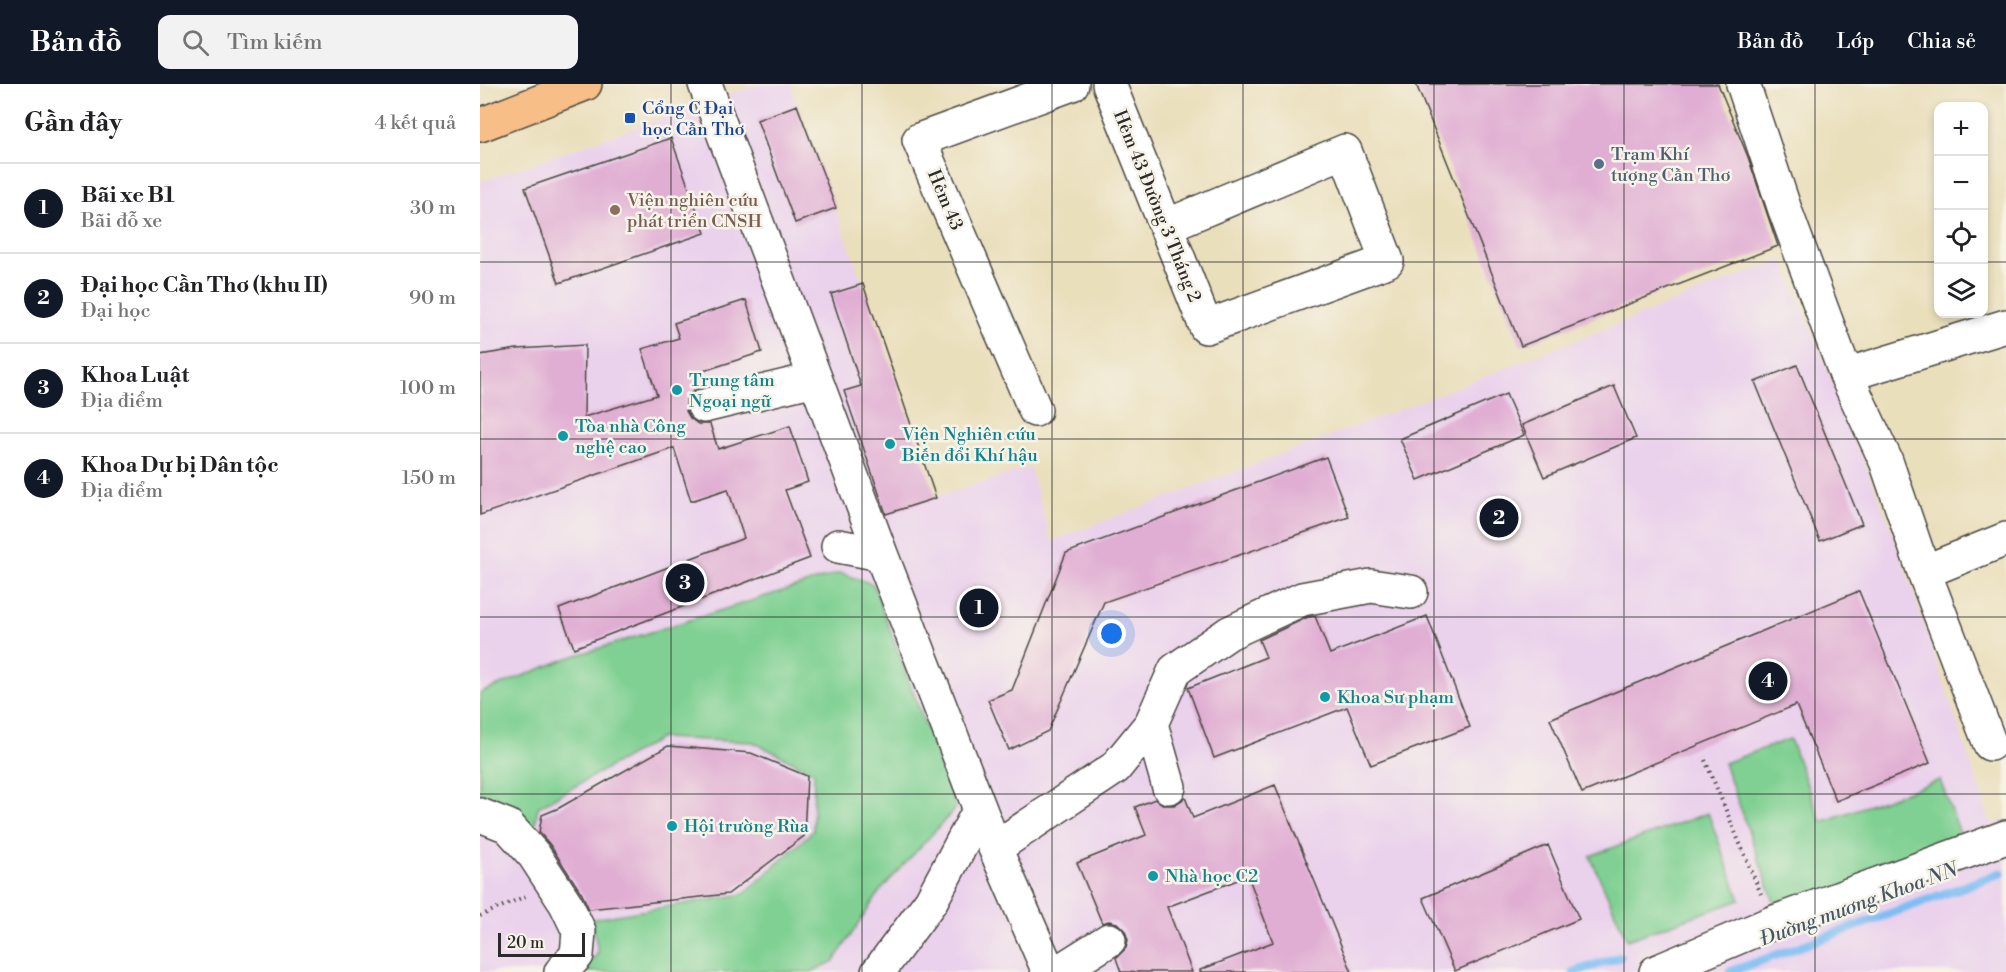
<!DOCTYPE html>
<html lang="vi">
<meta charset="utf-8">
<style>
:root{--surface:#fff;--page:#f2f2f2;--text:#202124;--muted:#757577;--line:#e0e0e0;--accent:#111827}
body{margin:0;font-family:"Libre Bodoni",serif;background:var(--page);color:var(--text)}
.controls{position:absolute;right:18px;top:18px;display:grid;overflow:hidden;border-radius:12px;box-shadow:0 3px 9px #0003}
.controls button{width:54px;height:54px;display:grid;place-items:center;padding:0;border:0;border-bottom:2px solid var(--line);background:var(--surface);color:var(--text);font:30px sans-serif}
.scale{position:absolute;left:18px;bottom:15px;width:87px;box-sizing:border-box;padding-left:6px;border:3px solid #2b2b2b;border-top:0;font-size:16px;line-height:21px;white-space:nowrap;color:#2b2b2b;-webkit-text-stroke:4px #f7f3e8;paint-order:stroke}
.you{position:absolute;left:632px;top:550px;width:21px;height:21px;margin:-15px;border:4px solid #fff;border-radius:50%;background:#1a73e8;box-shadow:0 0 0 9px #1a73e833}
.badge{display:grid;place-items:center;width:39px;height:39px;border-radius:50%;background:var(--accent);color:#fff;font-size:20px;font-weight:700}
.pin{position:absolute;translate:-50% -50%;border:3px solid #fff;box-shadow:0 2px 6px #0006}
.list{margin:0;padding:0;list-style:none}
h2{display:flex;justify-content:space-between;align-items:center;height:78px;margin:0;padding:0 24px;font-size:26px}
h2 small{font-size:20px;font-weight:400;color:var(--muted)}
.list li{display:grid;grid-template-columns:39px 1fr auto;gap:18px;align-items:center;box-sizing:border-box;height:90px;padding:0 24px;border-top:2px solid var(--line)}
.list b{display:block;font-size:22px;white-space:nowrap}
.list p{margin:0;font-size:20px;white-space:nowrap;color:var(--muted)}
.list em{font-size:20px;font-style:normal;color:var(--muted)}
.icon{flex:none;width:33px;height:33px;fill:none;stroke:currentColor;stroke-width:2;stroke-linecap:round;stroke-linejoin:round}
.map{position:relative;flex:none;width:1526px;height:888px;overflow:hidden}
header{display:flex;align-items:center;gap:36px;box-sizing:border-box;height:84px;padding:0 30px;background:var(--accent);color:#fff}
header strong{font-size:28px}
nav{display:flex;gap:33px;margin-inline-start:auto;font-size:21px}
.search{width:420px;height:54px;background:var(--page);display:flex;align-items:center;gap:15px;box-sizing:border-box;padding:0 21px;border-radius:12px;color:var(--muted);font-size:22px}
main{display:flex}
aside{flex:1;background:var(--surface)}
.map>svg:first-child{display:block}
.built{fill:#ead1ec}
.green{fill:#7fd092;stroke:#557e5e;stroke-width:1.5}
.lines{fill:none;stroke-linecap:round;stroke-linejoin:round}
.stream{stroke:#7ebef3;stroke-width:9}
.building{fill:#e0add3}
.minor-casing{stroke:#484641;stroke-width:36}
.highway-casing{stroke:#484641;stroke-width:36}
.path{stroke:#484641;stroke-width:4;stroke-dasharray:1.5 4.5;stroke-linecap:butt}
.minor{stroke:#fff;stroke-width:33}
.highway{stroke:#f7be87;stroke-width:33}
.grid{fill:none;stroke:#2b2b2b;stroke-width:1.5;stroke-opacity:0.55}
.transit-dot{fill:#1a4fb4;stroke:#f7f3e8;stroke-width:2}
.service-dot{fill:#5c6f8a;stroke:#f7f3e8;stroke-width:2}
.education-dot{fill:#8d6e63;stroke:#f7f3e8;stroke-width:2}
.culture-dot{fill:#0f9aa8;stroke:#f7f3e8;stroke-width:2}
.labels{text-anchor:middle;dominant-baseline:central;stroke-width:5;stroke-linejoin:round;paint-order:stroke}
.transit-label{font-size:18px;fill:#164399;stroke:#f7f3e8;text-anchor:start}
.service-label{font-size:18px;fill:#4e5e75;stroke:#f7f3e8;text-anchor:start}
.education-label{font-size:18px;fill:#785e54;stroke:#f7f3e8;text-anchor:start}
.street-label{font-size:18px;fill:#2b2b2b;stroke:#f7f3e8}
.culture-label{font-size:18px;fill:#0d838f;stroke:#f7f3e8;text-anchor:start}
.water-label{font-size:20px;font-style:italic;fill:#445767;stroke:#f7f3e8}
</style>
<header>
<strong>Bản đồ</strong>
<div class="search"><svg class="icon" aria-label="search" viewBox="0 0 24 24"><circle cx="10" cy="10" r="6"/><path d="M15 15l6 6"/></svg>Tìm kiếm</div>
<nav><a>Bản đồ</a><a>Lớp</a><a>Chia sẻ</a></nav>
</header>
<main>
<aside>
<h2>Gần đây<small>4 kết quả</small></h2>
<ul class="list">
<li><span class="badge">1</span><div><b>Bãi xe B1</b><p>Bãi đỗ xe</p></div><em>30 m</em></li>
<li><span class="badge">2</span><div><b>Đại học Cần Thơ (khu II)</b><p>Đại học</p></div><em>90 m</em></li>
<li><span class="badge">3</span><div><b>Khoa Luật</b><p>Địa điểm</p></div><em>100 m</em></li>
<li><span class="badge">4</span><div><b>Khoa Dự bị Dân tộc</b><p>Địa điểm</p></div><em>150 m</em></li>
</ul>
</aside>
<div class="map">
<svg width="1526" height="888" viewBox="0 0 1526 888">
<rect width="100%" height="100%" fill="#f7f3e8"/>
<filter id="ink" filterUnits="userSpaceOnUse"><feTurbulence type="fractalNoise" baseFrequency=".0167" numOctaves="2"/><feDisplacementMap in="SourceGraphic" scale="12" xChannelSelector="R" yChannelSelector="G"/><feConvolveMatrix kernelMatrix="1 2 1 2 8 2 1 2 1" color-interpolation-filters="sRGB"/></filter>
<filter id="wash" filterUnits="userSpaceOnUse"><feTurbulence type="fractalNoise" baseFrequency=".008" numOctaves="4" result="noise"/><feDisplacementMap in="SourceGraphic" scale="24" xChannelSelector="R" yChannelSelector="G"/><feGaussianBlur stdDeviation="1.35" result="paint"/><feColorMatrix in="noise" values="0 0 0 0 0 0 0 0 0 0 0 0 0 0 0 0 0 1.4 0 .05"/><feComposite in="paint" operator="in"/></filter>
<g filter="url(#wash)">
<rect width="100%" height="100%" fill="#eadfbb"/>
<path class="built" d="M279,0H311L317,21L383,200L456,413L550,383L571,457L903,332L1303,175L1415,454L1511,740L1526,736V888H0V98Z"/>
<path class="green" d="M360,489L393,500L476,724L400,807L354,877L331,888H102L118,869L112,835L264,810L333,747L334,688L273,658L181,654L58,723L53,756L0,725V609L88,574Z
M1310,655L1341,738L1460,696L1484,760L1297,826L1244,679Z
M1228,729L1260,816L1147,856L1110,772Z"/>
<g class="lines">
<path class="stream" d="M1094,888L1140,873
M1250,888L1521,789"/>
</g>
<g id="blocks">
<path class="building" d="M936,0H1238L1268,73L1298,162L1041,262Z
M317,21L356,124L315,139L277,36Z
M191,54L225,149L79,199L45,104Z
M383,200L456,414L406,430L364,307L381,302L351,210Z
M266,216L282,268L214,290L218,304L211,309L206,316V327L210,334L218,340H230L238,365L310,342L328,398L305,406L330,474L94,564L79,525L264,454L248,405L211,417L194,364L0,431V271L37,265L105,261L104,333L177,311L162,265L199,254L194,239Z
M1317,281L1382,440L1340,457L1275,298Z
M1134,302L1156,354L1064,393L1042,341Z
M1026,310L1044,351L938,396L920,355Z
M846,373L869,433L624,518L568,647L529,666L508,616L532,606L586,469Z
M1379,507L1450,679L1356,717L1316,621L1102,709L1070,635Z
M835,532L850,570L947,532L990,643L891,681L867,623L734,674L708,604L786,573L779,556L828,533Z
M188,662L271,669L327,692L324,752L248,810L109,825L102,810L70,761L59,748L62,731L79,724Z
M795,701L872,888H720V886L793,858L768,792L687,823L712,888H641L636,874L646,864L648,856L645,847L637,839L629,837L622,839L597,779L666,751L655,723L675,715L684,721H694L702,716L705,713L713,734Z
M1068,761L1099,835L975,887L943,814Z"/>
</g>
</g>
<g filter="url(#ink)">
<use href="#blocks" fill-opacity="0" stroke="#484641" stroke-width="1.5"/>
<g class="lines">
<defs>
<path id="minor" d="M225,0L401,470L515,764L569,888
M629,0L726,243L907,177L865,67L686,142
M1263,0L1305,126L1366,291L1406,377L1444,488L1510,660
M1366,291L1526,242
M224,322L335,295
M555,326L439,56L592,0
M358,462L401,470
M1444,488L1526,455
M671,640L689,703
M0,731L28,742L54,771L86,820L99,847L97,871L81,888
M515,764L635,684L671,640L695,586L749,549L822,515L891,502L931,508
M398,888L451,817L500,725
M578,888L629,856
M1176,888L1292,839L1526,753"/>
<path id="highway" d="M0,41L105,0"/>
</defs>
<use href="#minor" class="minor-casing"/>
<use href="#highway" class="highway-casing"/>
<path class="path" d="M1225,676L1281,810
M0,832L46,812"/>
<use href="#minor" class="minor"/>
<use href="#highway" class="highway"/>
</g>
</g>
<path class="grid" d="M191,0V888M382,0V888M572,0V888M763,0V888M954,0V888M1144,0V888M1335,0V888M0,178H1458M1504,178H1526M0,355H1526M0,533H1526M0,710H1526"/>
<rect class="transit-dot" x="144" y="28" width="12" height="12" rx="3"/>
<circle class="service-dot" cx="1119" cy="80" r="6"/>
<circle class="education-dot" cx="135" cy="126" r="6"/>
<g class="culture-dot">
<circle cx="197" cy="306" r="6"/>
<circle cx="83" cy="352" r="6"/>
<circle cx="410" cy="360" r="6"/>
<circle cx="845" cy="613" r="6"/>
<circle cx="192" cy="742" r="6"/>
<circle cx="673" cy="792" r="6"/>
</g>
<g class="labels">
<g class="transit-label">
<text x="162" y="24">Cổng C Đại<tspan x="162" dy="21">học Cần Thơ</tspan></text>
</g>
<g class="service-label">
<text x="1131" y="70">Trạm Khí<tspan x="1131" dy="21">tượng Cần Thơ</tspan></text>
</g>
<g class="education-label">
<text x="147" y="116">Viện nghiên cứu<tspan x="147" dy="21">phát triển CNSH</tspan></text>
</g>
<g class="street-label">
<text transform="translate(465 116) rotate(67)">Hẻm 43</text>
<text transform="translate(677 122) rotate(68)">Hẻm 43 Đường 3 Tháng 2</text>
</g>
<g class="culture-label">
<text x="209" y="296">Trung tâm<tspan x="209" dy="21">Ngoại ngữ</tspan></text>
<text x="95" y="342">Tòa nhà Công<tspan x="95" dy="21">nghệ cao</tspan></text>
<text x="422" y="350">Viện Nghiên cứu<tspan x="422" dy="21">Biến đổi Khí hậu</tspan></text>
<text x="857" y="613">Khoa Sư phạm</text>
<text x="204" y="742">Hội trường Rùa</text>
<text x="685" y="792">Nhà học C2</text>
</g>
<g class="water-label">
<text transform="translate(1379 821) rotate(-20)">Đường mương Khoa NN</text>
</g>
</g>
</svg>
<div class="controls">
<button>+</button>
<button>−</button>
<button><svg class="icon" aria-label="locate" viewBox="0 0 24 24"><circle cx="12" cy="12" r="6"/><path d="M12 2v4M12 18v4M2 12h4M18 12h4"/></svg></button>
<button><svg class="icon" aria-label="layers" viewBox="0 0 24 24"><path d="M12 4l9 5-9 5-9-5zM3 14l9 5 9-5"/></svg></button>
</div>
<div class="scale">20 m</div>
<div class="you"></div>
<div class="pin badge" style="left:499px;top:524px">1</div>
<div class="pin badge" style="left:1019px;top:434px">2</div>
<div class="pin badge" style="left:205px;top:499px">3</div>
<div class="pin badge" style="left:1288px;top:597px">4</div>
</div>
</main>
